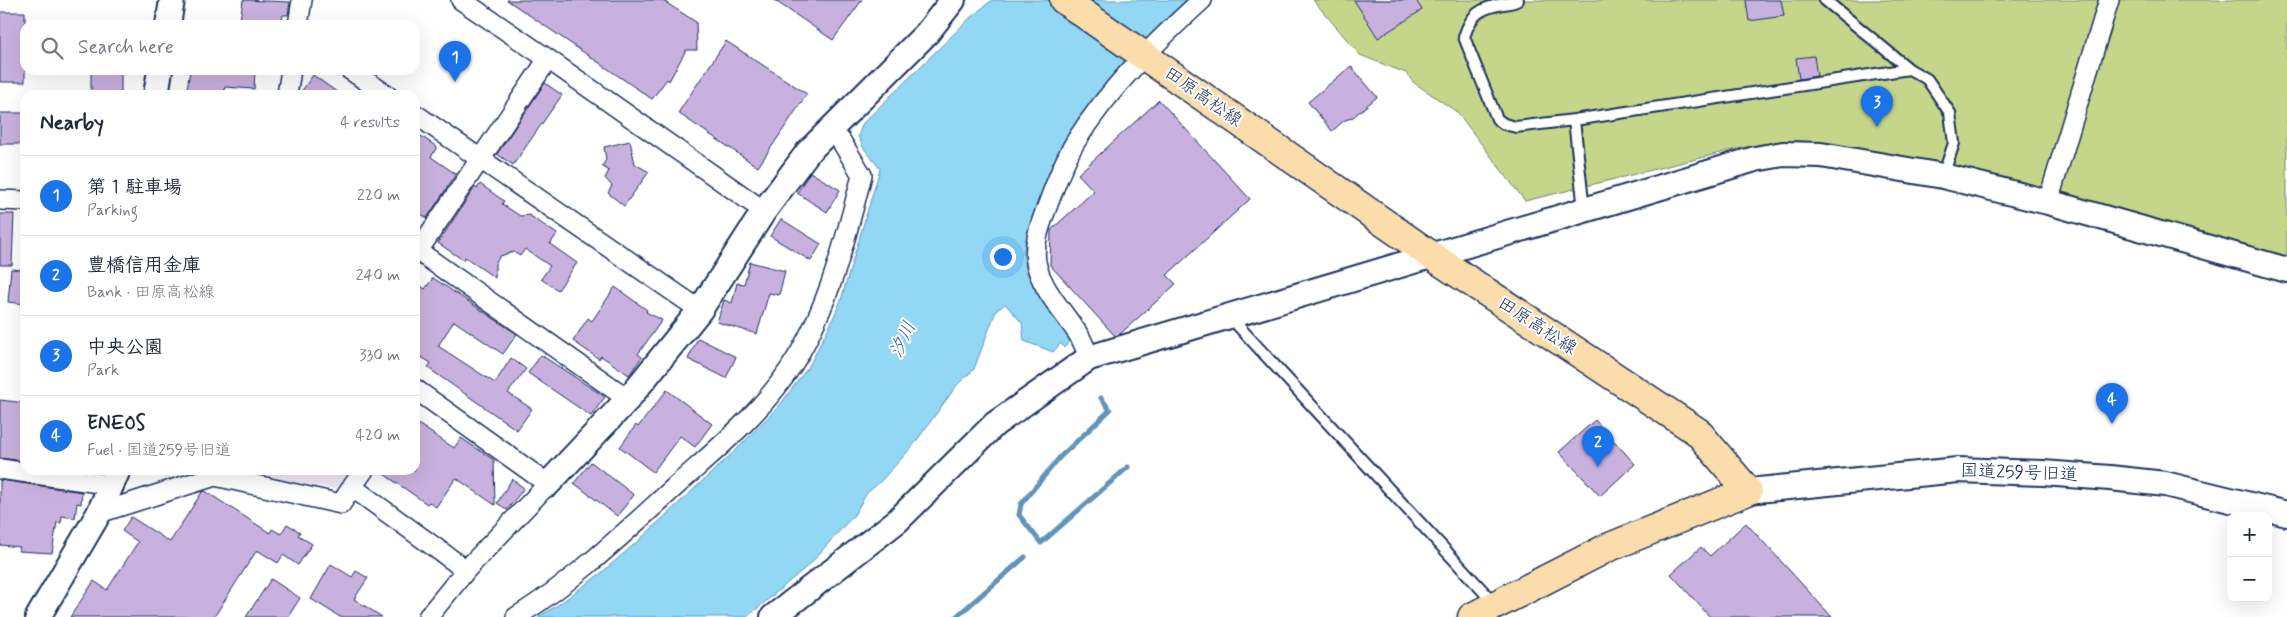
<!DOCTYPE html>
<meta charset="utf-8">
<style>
:root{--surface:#fff;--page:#f6f6f7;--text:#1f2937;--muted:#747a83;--line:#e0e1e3;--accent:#1a73e8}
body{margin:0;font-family:Mynerve,"Klee One",sans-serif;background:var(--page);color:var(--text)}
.controls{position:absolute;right:15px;bottom:15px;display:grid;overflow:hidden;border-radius:10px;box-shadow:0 5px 20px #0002}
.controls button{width:45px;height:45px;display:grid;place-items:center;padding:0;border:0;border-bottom:1px solid var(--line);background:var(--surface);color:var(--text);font:25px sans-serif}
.you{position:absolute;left:1002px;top:256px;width:18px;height:18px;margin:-12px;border:4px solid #fff;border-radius:50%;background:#1a73e8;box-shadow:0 0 0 8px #1a73e833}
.badge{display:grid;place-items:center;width:32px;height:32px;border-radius:50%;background:var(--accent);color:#fff;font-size:16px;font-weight:700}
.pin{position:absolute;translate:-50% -41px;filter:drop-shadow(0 1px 2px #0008)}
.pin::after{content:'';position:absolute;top:26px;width:18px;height:15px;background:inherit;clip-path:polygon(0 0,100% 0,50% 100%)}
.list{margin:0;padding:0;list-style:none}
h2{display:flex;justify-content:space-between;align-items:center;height:65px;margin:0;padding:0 20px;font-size:21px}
h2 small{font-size:16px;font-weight:400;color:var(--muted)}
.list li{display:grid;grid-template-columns:32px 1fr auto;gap:15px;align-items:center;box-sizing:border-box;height:80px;padding:0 20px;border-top:1px solid var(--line)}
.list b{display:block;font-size:19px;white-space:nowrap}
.list p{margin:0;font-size:16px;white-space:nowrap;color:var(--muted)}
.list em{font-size:16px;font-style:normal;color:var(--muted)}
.icon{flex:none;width:28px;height:28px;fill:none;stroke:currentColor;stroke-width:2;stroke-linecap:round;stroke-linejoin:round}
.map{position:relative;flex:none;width:2287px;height:617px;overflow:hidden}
.search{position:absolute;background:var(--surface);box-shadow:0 5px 20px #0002;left:20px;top:20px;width:400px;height:55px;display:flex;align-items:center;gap:12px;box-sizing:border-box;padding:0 18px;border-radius:15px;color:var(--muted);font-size:19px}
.panel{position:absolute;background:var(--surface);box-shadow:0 5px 20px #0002;left:20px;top:90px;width:400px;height:385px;border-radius:15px}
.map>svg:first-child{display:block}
.built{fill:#efe8f5}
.green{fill:#c5d68a;stroke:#708274}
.water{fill:#92d7f4;stroke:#6294b8}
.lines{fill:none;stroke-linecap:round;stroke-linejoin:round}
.stream{stroke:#6294b8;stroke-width:5}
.building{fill:#c9b1df;stroke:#1b2f5e}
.service-casing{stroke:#1b2f5e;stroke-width:14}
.minor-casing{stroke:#1b2f5e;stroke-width:22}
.tertiary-casing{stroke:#1b2f5e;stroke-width:28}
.primary-casing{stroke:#1b2f5e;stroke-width:31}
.service{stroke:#fff;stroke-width:10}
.minor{stroke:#fff;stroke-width:19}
.tertiary{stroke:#fff;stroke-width:24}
.primary{stroke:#faddab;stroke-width:28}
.labels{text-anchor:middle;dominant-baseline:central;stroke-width:4;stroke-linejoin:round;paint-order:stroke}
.street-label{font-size:18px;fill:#1b2f5e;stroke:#fff}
.water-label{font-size:19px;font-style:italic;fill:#395984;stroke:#fff}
</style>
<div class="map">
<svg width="2287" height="617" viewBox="0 0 2287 617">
<rect width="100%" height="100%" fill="#fff"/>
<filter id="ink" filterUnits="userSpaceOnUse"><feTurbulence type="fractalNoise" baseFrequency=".02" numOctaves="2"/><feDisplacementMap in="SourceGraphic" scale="10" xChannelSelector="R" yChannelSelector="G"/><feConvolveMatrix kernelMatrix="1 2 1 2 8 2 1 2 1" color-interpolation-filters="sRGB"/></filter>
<g filter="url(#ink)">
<path class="built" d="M222,470H350L336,489Z"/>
<path class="green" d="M1313,0H2287V263L1963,170L1843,146L1799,141L1763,144L1737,149L1525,201L1457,112L1413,82L1406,73L1360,55Z"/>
<path class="water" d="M992,0H1192L1054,167L1032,217L1023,253L1027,274L1071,340L1064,348L1061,343L1053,352L1024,341L1022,323L1005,304L996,311L974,369L957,385L912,447L880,482L867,493L854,515L809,565L747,617H538L558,605L601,573L637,542L738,448L780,405L810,364L831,323L841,300L880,169L863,147L858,136L863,123L971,17Z"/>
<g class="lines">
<path class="stream" d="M1101,398L1110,410L1060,457L1021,504L1019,515L1041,543L1128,467
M956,617L1025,557"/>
</g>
<path class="building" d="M243,0L290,2L288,15H283L281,25L240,20Z
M507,0H662L696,22L697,50H686L669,81L667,79L652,99Z
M774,0H862L833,40Z
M1354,0H1416L1422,10L1378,38Z
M1746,0H1781L1784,16L1749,21Z
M0,12H25V82H0Z
M726,41L807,94L758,167L678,113Z
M1814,56L1817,76L1799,79L1796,58Z
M1351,66L1377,97L1352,118L1345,120L1332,131L1308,102Z
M91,70H121V95H91Z
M190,70H255L254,89L225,87L223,95H186Z
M313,75L341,95H299Z
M545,83L562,95L513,165L497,154Z
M1159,100L1250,199L1167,275L1176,284L1120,334L1115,336L1050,265L1051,230L1094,191L1078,174Z
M0,113H25V144H0Z
M415,132L437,147L431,157L456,174L427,218L415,210Z
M630,141L635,164L649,172L624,206L608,193L612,186L605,178L609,171L602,166L606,160L604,147Z
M810,172L840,190L827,212L797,193Z
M480,184L504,201L502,204L520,216L529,215L557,234L550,244L577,263L558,290L541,279L550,266L525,249L520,256L514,252L500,256L495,264V278L465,257L463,260L438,243L475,187L477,189Z
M0,214H14L12,265H0Z
M781,219L821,244L811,261L770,236Z
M750,262L785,271L779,295L769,293L757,334L717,322L724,300L732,303L737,283L744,284Z
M11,269L25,270V304L8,302Z
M433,278L517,334L503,354L454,321L438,346L495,383L511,358L526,369L508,393L532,409L517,430L428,368L431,363L415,353V282L425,289Z
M615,287L647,310L646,312L662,320L638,354L642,357L629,375L601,356L599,359L573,341L588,318L592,321Z
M698,338L736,357L726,378L688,359Z
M541,355L605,397L591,416L528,373Z
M667,390L712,424L695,447L680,436L653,472L620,447L636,425L638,427Z
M0,400L25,403V461L0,458Z
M1595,420L1635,464L1600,496L1559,452Z
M415,422L454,448L461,438L494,460L495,505L456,478L436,507L429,502L427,504L378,470H415Z
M591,462L634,495L617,516L574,483Z
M512,479L524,488L507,510L497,503Z
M0,480L82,492L81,504L77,503L75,518L62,516L61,523L57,522L52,553L18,551L20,547L0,545Z
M205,491L270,533L272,529L281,534L287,524L300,532L298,535L312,544L298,565L283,555L278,563L257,550L214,617H70L94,581L107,590L138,542L122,531L131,517L170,542L202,492Z
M1746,523L1832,617H1710L1671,574L1701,547L1710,556Z
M331,564L352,577L356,571L368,578L354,599L382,617H340L311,599Z
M271,579L300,598L288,617H246Z"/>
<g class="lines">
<defs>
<path id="service" d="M1518,0C1514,3 1509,3 1503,4C1480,8 1471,14 1464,37L1497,119L1504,124L1516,127L1574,120L1909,69L1927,79L1950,113L1954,143L1943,176
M1825,0L1909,69
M1574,120L1584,210
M1230,317L1495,604"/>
<path id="minor" d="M461,0L548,59L764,211
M298,25L302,0
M350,70L387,95
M287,95L291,70
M415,114L700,310
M0,200L25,201
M2048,202L2109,0
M415,249L628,399
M418,251L548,59
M1089,358C1086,350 1083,341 1078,334C1064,312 1041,289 1036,262C1033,242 1041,223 1048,204C1056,183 1064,160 1076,141C1109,88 1156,42 1202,0
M415,389L548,484L466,570L428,617
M0,469L113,485
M352,487L364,470
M99,513L215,476L341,504L352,487L466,570
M516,617C576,580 625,532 677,485C719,447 766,409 796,359C830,303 846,237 862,175L841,141L831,130"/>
<path id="tertiary" d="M168,25L172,0
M156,95L160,70
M548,484L628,399L700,310L764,211L808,152L927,33L953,0
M1748,491L1958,470L2043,473L2110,478L2165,484L2287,514
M38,617L99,513L118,470
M773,617L897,521L995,424L1089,358L1755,159L1783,154L1821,155L1943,176L2048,202L2287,270"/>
<path id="primary" d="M1064,0L1432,256L1698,432L1748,491L1607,548L1472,617"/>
</defs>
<use href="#service" class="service-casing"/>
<use href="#minor" class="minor-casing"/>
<use href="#tertiary" class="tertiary-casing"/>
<use href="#primary" class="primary-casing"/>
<use href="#service" class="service"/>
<use href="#minor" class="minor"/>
<use href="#tertiary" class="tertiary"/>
<use href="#primary" class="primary"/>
</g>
</g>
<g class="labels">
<g class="street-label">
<text transform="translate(1203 97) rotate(35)">田原高松線</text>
<text transform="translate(1537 326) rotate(33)">田原高松線</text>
<text transform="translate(2019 473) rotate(2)">国道259号旧道</text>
</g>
<g class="water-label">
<text transform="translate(903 340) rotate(-65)">汐川</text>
</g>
</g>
</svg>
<div class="controls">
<button>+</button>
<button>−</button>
</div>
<div class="you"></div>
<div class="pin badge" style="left:455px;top:82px">1</div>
<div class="pin badge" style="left:1598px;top:467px">2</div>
<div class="pin badge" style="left:1877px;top:127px">3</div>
<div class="pin badge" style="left:2112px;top:424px">4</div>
<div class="search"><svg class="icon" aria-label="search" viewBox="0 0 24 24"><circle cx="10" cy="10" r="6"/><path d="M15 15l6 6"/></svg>Search here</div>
<section class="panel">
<h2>Nearby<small>4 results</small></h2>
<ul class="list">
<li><span class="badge">1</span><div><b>第１駐車場</b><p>Parking</p></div><em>220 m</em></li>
<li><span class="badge">2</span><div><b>豊橋信用金庫</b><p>Bank · 田原高松線</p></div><em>240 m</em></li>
<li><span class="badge">3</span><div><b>中央公園</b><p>Park</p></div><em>330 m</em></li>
<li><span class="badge">4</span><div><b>ENEOS</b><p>Fuel · 国道259号旧道</p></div><em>420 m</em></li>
</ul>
</section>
</div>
